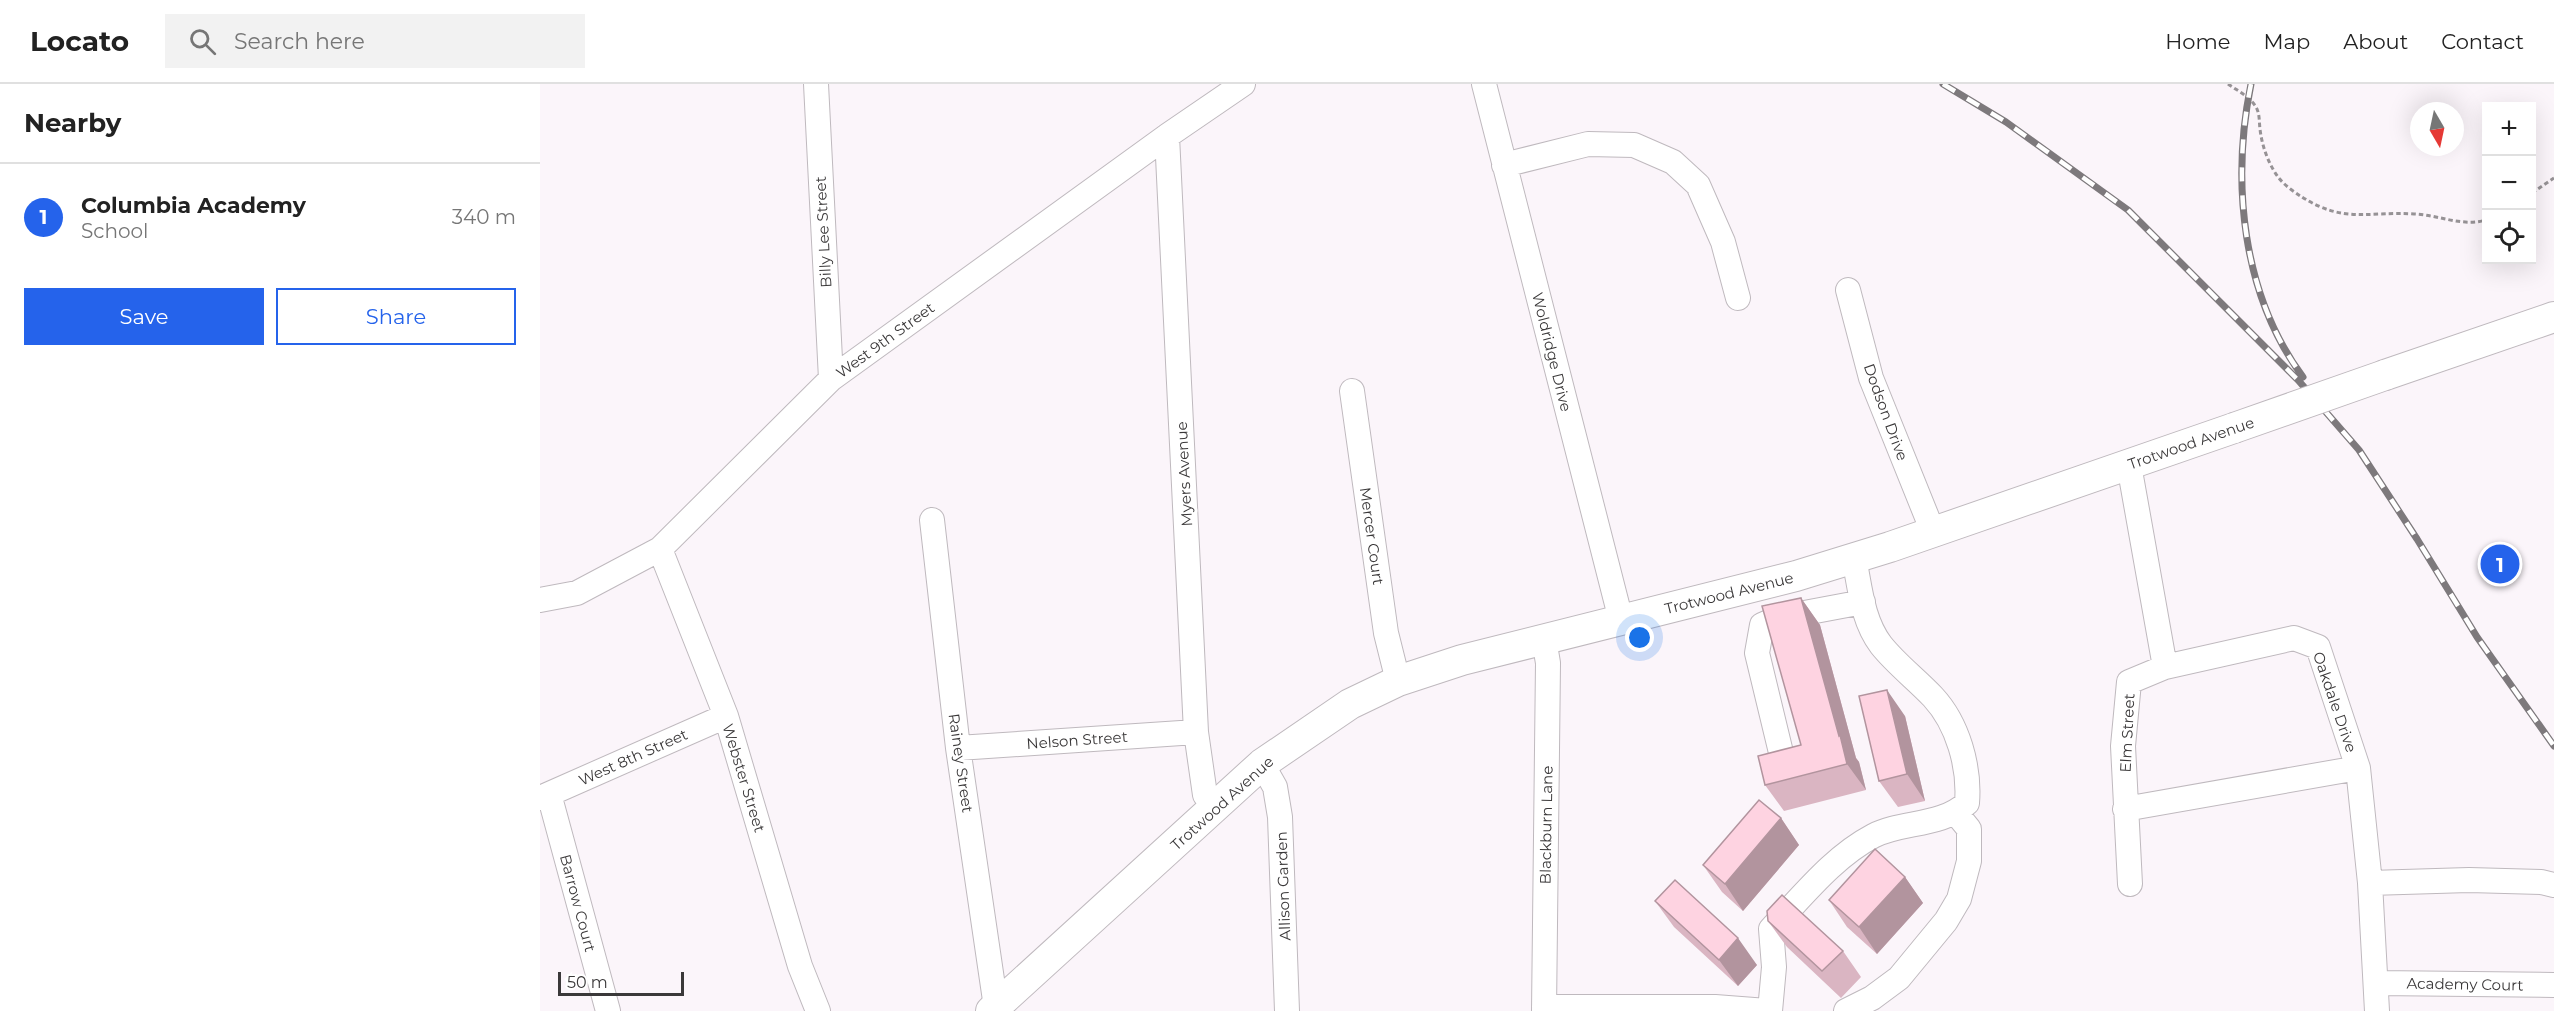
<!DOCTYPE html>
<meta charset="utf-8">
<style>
:root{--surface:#fff;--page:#f2f2f2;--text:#222;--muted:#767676;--line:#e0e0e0;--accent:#2563eb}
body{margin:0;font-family:Montserrat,sans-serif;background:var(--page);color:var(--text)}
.controls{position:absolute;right:18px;top:18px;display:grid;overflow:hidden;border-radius:0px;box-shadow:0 6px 24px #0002}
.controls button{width:54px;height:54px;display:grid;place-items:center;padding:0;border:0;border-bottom:2px solid var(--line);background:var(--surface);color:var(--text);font:30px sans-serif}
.compass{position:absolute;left:1870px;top:18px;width:54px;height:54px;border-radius:50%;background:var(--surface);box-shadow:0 6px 24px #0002;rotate:171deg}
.scale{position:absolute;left:18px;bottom:15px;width:126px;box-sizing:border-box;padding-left:6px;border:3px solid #3a3839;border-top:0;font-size:16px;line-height:21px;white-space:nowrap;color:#3a3839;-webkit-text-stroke:4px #fff;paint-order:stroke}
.you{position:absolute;left:1100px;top:554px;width:21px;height:21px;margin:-15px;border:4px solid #fff;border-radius:50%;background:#1a73e8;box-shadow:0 0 0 9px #1a73e833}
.badge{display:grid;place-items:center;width:39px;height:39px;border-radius:50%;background:var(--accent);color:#fff;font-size:20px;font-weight:700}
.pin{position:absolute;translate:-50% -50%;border:3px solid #fff;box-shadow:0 2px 6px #0006}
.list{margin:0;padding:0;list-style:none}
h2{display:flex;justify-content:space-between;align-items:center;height:78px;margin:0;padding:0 24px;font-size:26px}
h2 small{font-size:20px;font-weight:400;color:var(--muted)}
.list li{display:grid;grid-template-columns:39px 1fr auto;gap:18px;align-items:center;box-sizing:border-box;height:108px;padding:0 24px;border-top:2px solid var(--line)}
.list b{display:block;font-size:22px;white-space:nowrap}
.list p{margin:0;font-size:20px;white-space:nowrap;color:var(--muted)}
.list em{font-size:20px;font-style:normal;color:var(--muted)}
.actions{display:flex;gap:12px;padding:18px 24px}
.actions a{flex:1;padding:14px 0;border:2px solid var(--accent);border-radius:0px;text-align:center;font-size:21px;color:var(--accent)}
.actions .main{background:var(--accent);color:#fff}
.icon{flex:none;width:33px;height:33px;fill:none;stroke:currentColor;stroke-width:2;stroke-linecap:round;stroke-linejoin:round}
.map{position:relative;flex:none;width:2014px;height:927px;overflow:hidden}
header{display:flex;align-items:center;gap:36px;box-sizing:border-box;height:84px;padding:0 30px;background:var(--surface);border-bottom:2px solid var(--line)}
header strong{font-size:28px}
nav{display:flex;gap:33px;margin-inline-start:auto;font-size:21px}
.search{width:420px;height:54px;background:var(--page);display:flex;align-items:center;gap:15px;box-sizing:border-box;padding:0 21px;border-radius:0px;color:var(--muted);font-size:22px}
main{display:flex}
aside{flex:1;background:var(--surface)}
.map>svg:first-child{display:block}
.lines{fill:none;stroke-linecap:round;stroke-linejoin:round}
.minor-casing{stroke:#bfb9be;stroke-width:26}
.major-casing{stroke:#bfb9be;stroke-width:32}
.path{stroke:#969295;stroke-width:3;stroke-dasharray:4.5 3;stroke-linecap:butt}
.minor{stroke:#fff;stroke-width:24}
.major{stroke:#fff;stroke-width:30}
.rail-casing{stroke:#7d797c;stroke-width:7}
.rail{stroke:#fff;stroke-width:4.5;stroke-dasharray:14;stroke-linecap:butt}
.major-bridge-casing{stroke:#bfb9be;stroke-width:32;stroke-linecap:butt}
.major-bridge{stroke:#fff;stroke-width:30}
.wall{fill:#dab5c2}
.shaded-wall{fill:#b2949e}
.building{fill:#fed3e1;stroke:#b2949e;stroke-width:1.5}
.labels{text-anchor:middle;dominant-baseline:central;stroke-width:6;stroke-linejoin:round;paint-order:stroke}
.street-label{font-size:15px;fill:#3a3839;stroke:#fff}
</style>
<header>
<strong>Locato</strong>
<div class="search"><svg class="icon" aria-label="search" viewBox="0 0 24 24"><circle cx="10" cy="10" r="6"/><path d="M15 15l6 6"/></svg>Search here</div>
<nav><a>Home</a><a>Map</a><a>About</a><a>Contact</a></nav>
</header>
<main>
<aside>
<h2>Nearby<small></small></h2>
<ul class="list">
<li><span class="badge">1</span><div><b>Columbia Academy</b><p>School</p></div><em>340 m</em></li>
</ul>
<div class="actions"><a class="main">Save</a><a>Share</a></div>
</aside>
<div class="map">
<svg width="2014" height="927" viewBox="0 0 2014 927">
<rect width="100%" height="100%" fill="#fbf5fa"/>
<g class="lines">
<defs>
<path id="minor" d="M276,0L291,295
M944,0L1081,536
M627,52L656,648L665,711L676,724
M964,81L1048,60L1094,61L1133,78L1158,101L1183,158L1198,214
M1308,206L1331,294L1393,448
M812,307L846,549L858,597
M1589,381L1625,583L1589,598L1583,662L1590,800
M392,436L418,664L456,923
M120,465L186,632L260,882L278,927
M0,516L37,509L120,465L291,295L627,52L703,0
M1625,583L1754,554L1778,563L1818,684L1830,799L1837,927
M418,664L656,648
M722,680L735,703L740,733L747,927
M1244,681L1217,569L1222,541L1238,534L1323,518
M9,710L68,927
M0,714L186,632
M1585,725L1818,684
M1830,799L1929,796L2001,798L2014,801
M1836,899L2014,901
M1004,923H1175L1227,927
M1004,927L1008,579L1004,555
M1230,927L1234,883L1231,845C1262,813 1293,773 1333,752C1362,737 1401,743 1427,719C1430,683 1418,640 1393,613C1376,595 1356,580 1341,561C1322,536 1320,503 1314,474
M1306,927L1332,914L1359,894L1406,837L1419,815L1429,777V745L1416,729"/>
<path id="major" d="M1845,291L2014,233
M451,927L722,680L810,620L858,597L922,576L1256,492L1350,463L1694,344"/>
</defs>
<use href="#minor" class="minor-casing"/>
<use href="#major" class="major-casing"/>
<path class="path" d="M1688,0C1698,7 1710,13 1716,23C1720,30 1719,38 1720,45C1722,62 1728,79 1738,93C1744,101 1754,108 1762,113C1804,140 1829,127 1874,130C1899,131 1922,143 1946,136
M1992,109L2014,94"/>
<use href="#minor" class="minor"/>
<use href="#major" class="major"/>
<defs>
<path id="rail" d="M1403,0L1466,38L1588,126L1758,296L1819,366L1877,455L1937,553L2014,662
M1711,0C1691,98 1702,211 1763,293"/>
</defs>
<use href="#rail" class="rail-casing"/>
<use href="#rail" class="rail"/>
<defs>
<path id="major-bridge" d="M1694,344L1845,291"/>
</defs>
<use href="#major-bridge" class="major-bridge-casing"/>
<use href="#major-bridge" class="major-bridge"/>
</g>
<path class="wall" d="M1261,514L1280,541L1316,674L1319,678L1326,706L1244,727L1225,701L1261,661Z
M1365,632L1385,717L1358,723L1339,697Z
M1241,734L1259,761L1203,827L1182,808L1163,781Z
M1365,793L1383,819L1337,870L1307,843L1289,816Z
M1115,817L1217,881L1198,902L1134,843Z
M1228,837L1303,867L1321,893L1301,914L1247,863Z"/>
<path class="shaded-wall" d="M1261,514L1280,541L1316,674L1319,678L1326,706L1307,680L1299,652Z
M1347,606L1365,632L1385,717L1367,690Z
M1241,734L1259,761L1203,827L1185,800Z
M1365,793L1383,819L1337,870L1319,843Z
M1198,854L1217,881L1198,902L1179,876Z"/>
<path class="building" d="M1261,514L1299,652L1300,651L1307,680L1225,701L1218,672L1261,661L1222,522Z
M1347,606L1367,690L1339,697L1319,612Z
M1219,716L1241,734L1185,800L1163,781Z
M1335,765L1365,793L1319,843L1289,816Z
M1135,796L1198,854L1179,876L1115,817Z
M1242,811L1303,867L1282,887L1228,837L1227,827Z"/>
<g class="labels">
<g class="street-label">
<text transform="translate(283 148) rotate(-93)">Billy Lee Street</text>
<text transform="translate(345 256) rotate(-36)">West 9th Street</text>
<text transform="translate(1012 268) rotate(76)">Woldridge Drive</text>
<text transform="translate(1346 328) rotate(70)">Dodson Drive</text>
<text transform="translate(1651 359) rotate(-19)">Trotwood Avenue</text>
<text transform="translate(644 390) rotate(-93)">Myers Avenue</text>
<text transform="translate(832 452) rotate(82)">Mercer Court</text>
<text transform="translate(1189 509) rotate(-14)">Trotwood Avenue</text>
<text transform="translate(1795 618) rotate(71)">Oakdale Drive</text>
<text transform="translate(1587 649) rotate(-87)">Elm Street</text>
<text transform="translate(537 656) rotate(-4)">Nelson Street</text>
<text transform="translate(93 673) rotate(-24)">West 8th Street</text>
<text transform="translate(421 679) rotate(82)">Rainey Street</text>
<text transform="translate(204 694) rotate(73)">Webster Street</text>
<text transform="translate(682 719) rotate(-42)">Trotwood Avenue</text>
<text transform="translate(1006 741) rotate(-89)">Blackburn Lane</text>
<text transform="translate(743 802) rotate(-92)">Allison Garden</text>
<text transform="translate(38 819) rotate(75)">Barrow Court</text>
<text transform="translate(1925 900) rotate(1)">Academy Court</text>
</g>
</g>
</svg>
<div class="controls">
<button>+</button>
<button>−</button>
<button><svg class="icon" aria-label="locate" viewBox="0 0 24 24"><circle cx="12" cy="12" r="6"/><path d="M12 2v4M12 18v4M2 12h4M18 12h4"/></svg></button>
</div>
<svg class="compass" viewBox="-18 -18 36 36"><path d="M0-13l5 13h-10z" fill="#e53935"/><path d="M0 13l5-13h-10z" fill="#767676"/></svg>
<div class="scale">50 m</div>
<div class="you"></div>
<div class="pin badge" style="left:1960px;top:480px">1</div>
</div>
</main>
